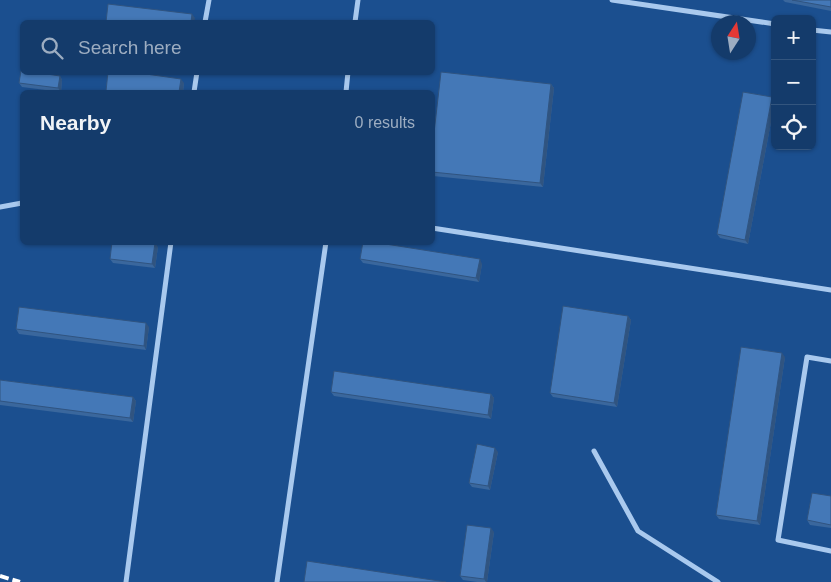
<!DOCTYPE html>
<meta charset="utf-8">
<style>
:root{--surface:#143b6b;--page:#1d4271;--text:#f1f3f6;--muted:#9dadc1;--line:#33557e}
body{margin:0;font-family:Arial,sans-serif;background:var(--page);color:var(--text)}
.controls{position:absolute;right:15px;top:15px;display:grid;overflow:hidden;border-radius:8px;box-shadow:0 1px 4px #0004}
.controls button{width:45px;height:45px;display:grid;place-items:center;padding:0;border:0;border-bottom:1px solid var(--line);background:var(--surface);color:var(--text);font:25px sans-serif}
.compass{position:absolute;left:711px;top:15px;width:45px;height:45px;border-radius:50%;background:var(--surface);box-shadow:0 1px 4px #0004;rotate:12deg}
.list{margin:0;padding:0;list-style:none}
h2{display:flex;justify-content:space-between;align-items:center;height:65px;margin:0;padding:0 20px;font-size:21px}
h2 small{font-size:16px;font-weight:400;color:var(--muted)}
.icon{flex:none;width:28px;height:28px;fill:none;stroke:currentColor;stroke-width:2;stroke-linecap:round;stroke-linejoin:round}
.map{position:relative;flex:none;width:831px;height:582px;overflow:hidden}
.search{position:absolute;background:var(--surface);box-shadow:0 1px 4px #0004;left:20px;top:20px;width:415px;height:55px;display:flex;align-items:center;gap:12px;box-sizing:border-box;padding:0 18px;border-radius:8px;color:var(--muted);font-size:19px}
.panel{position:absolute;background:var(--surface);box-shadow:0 1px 4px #0004;left:20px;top:90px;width:415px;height:155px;border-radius:8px}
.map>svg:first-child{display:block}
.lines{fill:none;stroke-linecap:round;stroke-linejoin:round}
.minor{stroke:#a9c9ee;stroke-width:5}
.rail{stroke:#fff;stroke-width:4;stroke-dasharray:9 4;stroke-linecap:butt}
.wall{fill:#3a679d}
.shaded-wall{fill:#305480}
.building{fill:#4478b7;stroke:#305480}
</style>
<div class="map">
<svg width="831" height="582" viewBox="0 0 831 582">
<rect width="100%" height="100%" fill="#1b4f8f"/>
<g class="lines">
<path class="minor" d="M612,0L775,24
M205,22L209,0
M355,22L358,0
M812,30L831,32
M194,92L197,72
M346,92L348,72
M0,207L22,203
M432,228L831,290
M831,361L807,357L778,540L831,551
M594,451L638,531L718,582
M126,582L171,242
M277,582L326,242"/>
<path class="rail" d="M0,576L20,582"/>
</g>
<path class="wall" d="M783,0H831V11L785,2Z
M60,76L62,80L61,92L22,87L19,83Z
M184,83L183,92H107L106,91Z
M551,84L554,88L543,187L433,176L432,150Z
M772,97L775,101L748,244L720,238L717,234Z
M158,247L155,268L113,263L110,259Z
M360,259L482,264L479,282L363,263Z
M628,316L631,320L617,407L553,397L550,393Z
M149,327L146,350L19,334L16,329Z
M785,357L760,525L719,519L716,515Z
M0,380L133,397L136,401L133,422L0,405Z
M331,392L491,394L494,398L491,419L334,396Z
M498,452L490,490L472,487L469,483Z
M831,496V528L810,525L807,520Z
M494,532L487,582H477L463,580L460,576Z"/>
<path class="shaded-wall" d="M192,14L195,18L194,22H191Z
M60,76L62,80L61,92L58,88Z
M181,79L184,83L183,92H179Z
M551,84L554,88L543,187L540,183Z
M772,97L775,101L748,244L745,240Z
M155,243L158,247L155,268L152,264Z
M480,259L482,264L479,282L476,278Z
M628,316L631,320L617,407L614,403Z
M146,323L149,327L146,350L144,346Z
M782,353L785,357L760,525L757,521Z
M491,394L494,398L491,419L488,415Z
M133,397L136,401L133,422L130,418Z
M495,448L498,452L490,490L488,486Z
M491,528L494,532L487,582H486L484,579Z"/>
<path class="building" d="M792,0H831V7Z
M108,4L192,14L191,22H106Z
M21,71H22V72H34L60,76L58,88L19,83Z
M108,72H132L181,79L179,92H121L106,91Z
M441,72L551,84L540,183L432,172V150Z
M743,92L772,97L745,240L717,234Z
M112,242L155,243L152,264L110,259Z
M363,242H373L480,259L476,278L360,259Z
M563,306L628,316L614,403L550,393Z
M19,307L146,323L144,346L16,329Z
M741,347L782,353L757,521L716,515Z
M334,371L491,394L488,415L331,392Z
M0,380L133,397L130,418L0,401Z
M477,444L495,448L488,486L469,483Z
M812,493L831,496V525L807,520Z
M467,525L491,528L484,579L460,576Z
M307,561L446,582H304Z"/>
</svg>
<div class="controls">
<button>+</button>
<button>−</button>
<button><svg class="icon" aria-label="locate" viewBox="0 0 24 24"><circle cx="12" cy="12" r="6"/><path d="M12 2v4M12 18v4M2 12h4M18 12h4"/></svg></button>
</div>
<svg class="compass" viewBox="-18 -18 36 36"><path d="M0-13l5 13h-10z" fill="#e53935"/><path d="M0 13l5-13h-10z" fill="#9dadc1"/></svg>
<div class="search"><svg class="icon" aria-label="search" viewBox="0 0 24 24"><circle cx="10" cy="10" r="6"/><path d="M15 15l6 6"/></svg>Search here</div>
<section class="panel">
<h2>Nearby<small>0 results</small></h2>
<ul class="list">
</ul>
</section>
</div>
